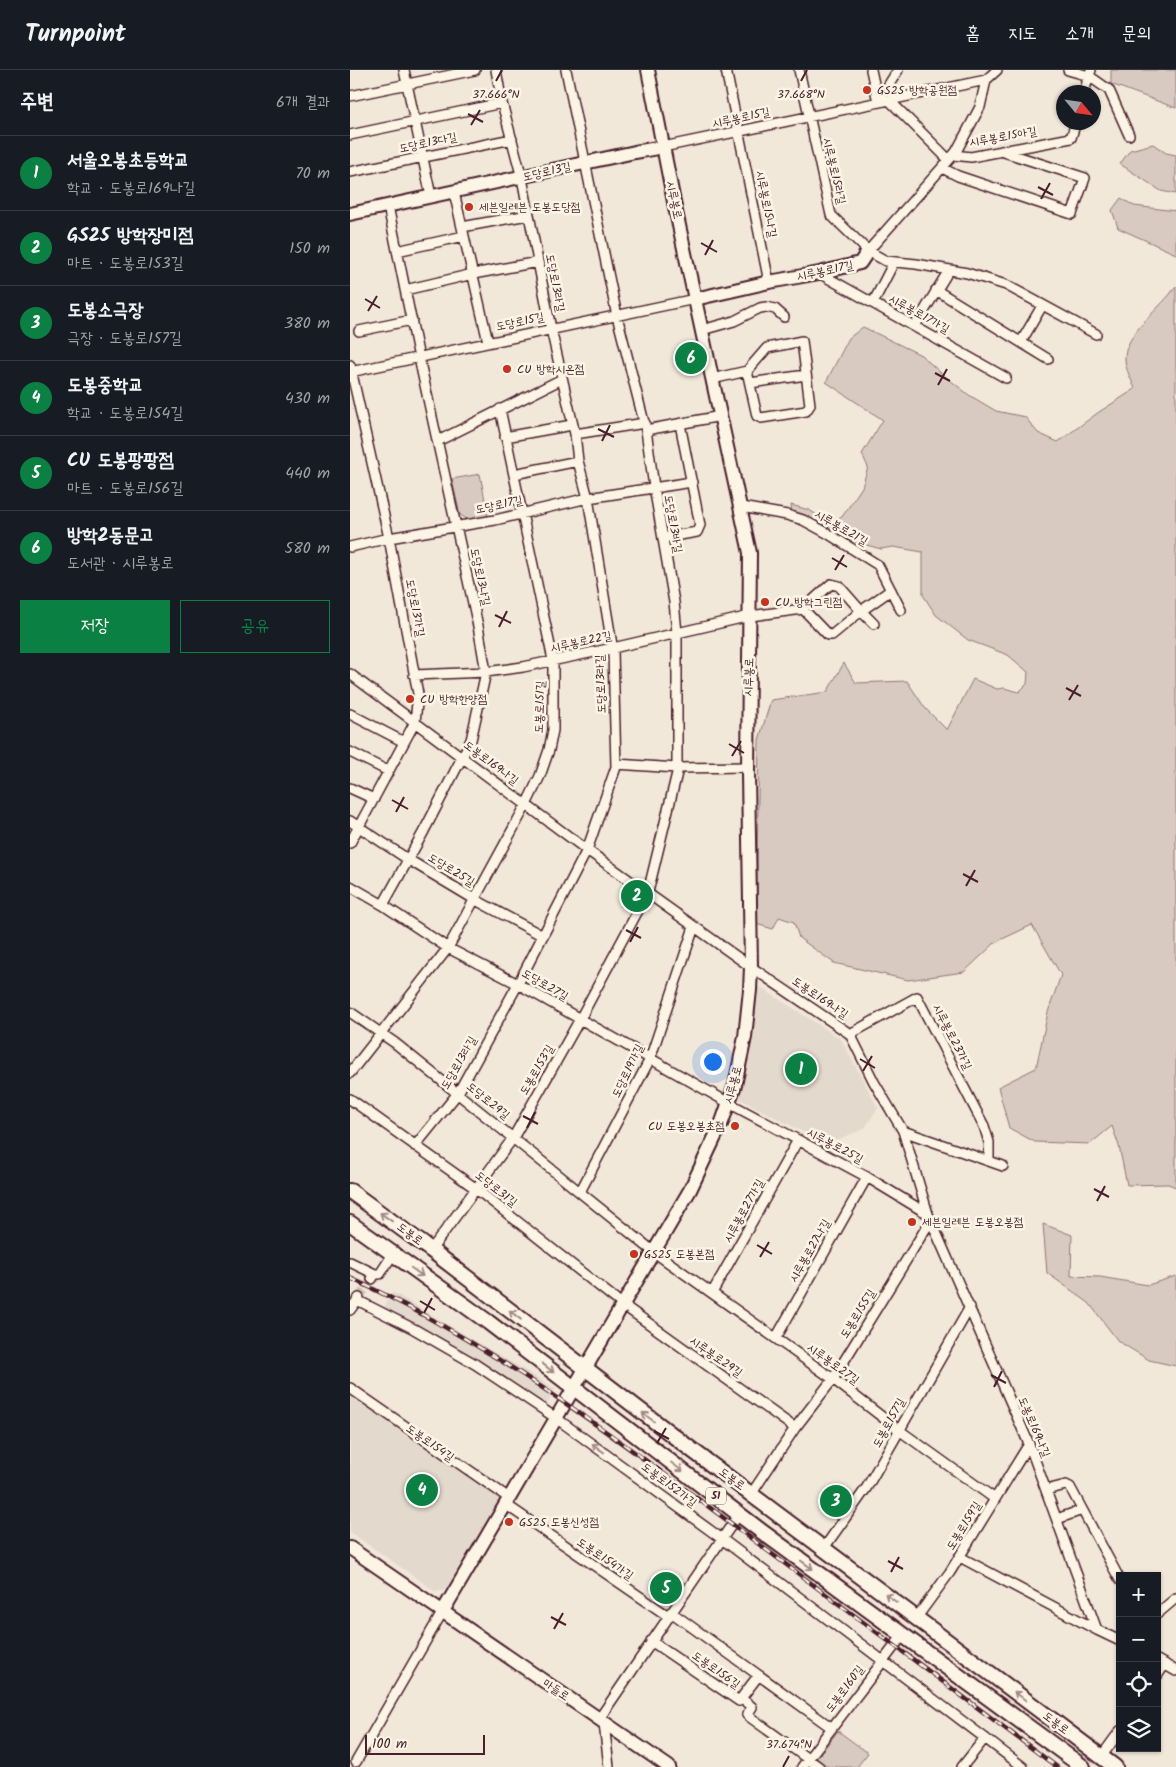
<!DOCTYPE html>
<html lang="ko">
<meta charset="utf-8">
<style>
:root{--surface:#171b24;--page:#20242c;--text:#f1f3f6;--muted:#9ea1a6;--line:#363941;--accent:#0b8043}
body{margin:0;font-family:Kalam,"Poor Story",sans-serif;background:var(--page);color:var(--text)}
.controls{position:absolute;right:15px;bottom:15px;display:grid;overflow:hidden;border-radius:0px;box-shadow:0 1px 4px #0004}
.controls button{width:45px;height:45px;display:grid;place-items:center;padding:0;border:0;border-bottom:1px solid var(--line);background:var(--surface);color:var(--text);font:25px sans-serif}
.compass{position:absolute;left:706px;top:15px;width:45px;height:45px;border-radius:50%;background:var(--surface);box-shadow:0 1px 4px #0004;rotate:119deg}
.scale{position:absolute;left:15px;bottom:12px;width:120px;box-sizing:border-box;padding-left:5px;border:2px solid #4a1f2b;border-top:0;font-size:14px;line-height:18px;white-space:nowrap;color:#4a1f2b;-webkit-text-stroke:4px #fcf5e5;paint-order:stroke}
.you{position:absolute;left:362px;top:991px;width:18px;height:18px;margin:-12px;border:4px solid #fff;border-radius:50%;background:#1a73e8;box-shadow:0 0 0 8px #1a73e833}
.badge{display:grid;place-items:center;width:32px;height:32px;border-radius:50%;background:var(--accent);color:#fff;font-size:16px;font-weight:700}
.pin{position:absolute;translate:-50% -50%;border:2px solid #fff;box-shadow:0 1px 5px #0006}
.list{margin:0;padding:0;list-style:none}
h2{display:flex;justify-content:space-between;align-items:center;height:65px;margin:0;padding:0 20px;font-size:21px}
h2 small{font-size:16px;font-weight:400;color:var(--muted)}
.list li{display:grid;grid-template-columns:32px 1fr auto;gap:15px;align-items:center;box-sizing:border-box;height:75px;padding:0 20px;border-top:1px solid var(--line)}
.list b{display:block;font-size:19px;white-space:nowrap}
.list p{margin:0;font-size:16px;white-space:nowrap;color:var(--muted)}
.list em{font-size:16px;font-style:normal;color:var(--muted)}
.actions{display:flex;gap:10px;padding:15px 20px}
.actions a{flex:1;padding:11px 0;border:1px solid var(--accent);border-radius:0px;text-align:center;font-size:18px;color:var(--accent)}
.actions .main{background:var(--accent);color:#fff}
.icon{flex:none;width:28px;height:28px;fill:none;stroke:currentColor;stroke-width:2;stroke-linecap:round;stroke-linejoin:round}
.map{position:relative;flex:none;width:826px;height:1697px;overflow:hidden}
header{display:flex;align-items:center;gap:30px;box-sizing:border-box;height:70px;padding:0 25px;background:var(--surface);border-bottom:1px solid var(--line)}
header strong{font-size:24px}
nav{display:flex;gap:28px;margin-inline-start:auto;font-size:18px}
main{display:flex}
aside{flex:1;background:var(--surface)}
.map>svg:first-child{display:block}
.built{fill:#e4d9cd}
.green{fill:#d8cac0;stroke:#917476}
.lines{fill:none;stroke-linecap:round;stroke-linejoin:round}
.street-tunnel{stroke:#d0c0b7;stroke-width:9;stroke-dasharray:9 4.5;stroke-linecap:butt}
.street-casing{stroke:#4a1f2b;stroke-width:12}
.secondary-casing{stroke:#4a1f2b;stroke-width:16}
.primary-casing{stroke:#4a1f2b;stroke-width:18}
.street{stroke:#fcf5e5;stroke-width:9}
.secondary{stroke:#fcf5e5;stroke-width:12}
.primary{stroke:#fcf5e5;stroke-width:14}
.rail-casing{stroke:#4a1f2b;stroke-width:4.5}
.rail{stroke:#fcf5e5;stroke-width:2.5;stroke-dasharray:8;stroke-linecap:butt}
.oneway{stroke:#a38a88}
.ticks{fill:none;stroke:#4a1f2b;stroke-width:2}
.poi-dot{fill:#c8321e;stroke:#fcf5e5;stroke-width:2}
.labels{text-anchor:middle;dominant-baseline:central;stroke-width:5;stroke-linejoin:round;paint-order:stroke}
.shield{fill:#fcf5e5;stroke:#7f5f63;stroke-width:1}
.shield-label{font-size:11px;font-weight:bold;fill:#4a1f2b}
.poi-label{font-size:12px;fill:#4a1f2b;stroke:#fcf5e5;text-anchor:start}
.street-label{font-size:12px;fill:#4a1f2b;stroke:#fcf5e5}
.ticks-label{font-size:12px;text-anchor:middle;fill:#4a1f2b;stroke:#fcf5e5;stroke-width:5;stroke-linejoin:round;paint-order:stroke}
</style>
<header>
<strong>Turnpoint</strong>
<nav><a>홈</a><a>지도</a><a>소개</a><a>문의</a></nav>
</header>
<main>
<aside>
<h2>주변<small>6개 결과</small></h2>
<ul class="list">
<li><span class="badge">1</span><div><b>서울오봉초등학교</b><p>학교 · 도봉로169나길</p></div><em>70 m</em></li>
<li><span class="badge">2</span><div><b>GS25 방학장미점</b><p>마트 · 도봉로153길</p></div><em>150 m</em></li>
<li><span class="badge">3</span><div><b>도봉소극장</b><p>극장 · 도봉로157길</p></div><em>380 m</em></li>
<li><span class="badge">4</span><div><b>도봉중학교</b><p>학교 · 도봉로154길</p></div><em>430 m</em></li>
<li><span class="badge">5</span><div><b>CU 도봉팡팡점</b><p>마트 · 도봉로156길</p></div><em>440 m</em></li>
<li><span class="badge">6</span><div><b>방학2동문고</b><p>도서관 · 시루봉로</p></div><em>580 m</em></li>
</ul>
<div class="actions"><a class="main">저장</a><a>공유</a></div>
</aside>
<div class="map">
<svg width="826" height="1697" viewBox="0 0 826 1697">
<rect width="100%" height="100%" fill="#f1e8da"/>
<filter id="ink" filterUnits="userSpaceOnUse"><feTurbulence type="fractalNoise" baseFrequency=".02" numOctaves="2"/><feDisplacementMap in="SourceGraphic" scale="10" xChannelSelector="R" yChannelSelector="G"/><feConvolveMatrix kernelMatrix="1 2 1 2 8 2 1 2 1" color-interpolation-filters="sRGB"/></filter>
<g filter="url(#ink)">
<path class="built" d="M407,915L491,969L528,1038L514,1059L476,1074L390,1029Z
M43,1222L206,1319L197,1334L34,1237Z
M0,1322L148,1423L150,1430L102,1514L99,1518L92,1521H85L0,1462Z"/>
<path class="green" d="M761,0H826V38L761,14Z
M803,74L816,83L826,85V124L811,121L770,94L780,80Z
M771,128L784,136L826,141V184L768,158L762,140Z
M826,216V1117L818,1114L777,1115L769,1076L762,1056L740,1074L685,1072L659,1058L648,1017L686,998L698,942L711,905L682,855L646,872L614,902L558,910L484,893L449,868L444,852L429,847L423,859L406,854L409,670L421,630L477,622L494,593L506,613L557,611L575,638L597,660L623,609L647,619L654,618L669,622L677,614L678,602L658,585L618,570L586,545L573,525V482L543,477L531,479L502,471L442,443L441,435L459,440L475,450L492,447L512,417L518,397L512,384L533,350L476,312L499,268L513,257L571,285L591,303L619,325L646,341L675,347L688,363L708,372L749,342L785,319C782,310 775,299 775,289C774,263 813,237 826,216Z
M130,404L138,446L119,450L110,445L102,409Z
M693,1154L722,1165L721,1206L750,1207L798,1215L826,1206V1296L799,1290L768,1271L739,1233L697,1203Z
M488,1661L518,1683L507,1697H479L467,1688Z"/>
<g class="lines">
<path class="street-tunnel" d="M9,1228L22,1209"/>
<defs>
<path id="street" d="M54,0L81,126
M376,0L419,212
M449,0L481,145L518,181L536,191L566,194L617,203L656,215L746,264
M521,0L528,32
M718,0L739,6L759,20L779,65
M734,22L741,0
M0,26L125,0
M539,30L599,90
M528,32L548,0
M0,65L152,33
M313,77L636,10L647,0
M604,85L621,87L721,68L726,52
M592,98L608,106L722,144L735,108L651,81
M0,102L162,69
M104,122L138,272
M112,157L178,145
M47,181L114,166
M518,181L606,82L630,37L636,10
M469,203L656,308
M55,220L123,204L188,192
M586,220L698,289
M523,233L544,192
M565,256L599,200
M352,260L384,251L410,238L416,237L425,239L434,247
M9,261L62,250
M671,272L692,236
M0,295L39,468L68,624L65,652L0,773
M0,302L345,229
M362,309L397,301L417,278L452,271L460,335L456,341L411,348L407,346L397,301
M400,313L456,305
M296,360L371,346
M225,364L295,353
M155,367L222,355
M88,371L212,309
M164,404L228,391
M391,437L437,445L453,450L477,463L528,495L551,540
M313,468L347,462L350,455L330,354
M0,477L39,468L145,450L238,428L342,412
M524,554L511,541L482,565H478L453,539L481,514L489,516L511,541L541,520
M0,604L237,780L401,897L500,964L524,1012L553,1061L578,1144L679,1374L747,1560L770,1571
M64,605L136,602L173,597L263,578L400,546L453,539
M0,644L54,672
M0,682L38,701
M266,694L327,698L398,697
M0,718L24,729
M0,751L59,790L124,829L193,866
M0,816L33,835L98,878L168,914L379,1033L517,1107L578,1144
M33,835L74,761L121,670L136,602L128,556L69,288L38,136
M0,942L45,973L304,1182L483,1309L549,1360L645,1429
M500,964L567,927L634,1056L639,1072V1091
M0,1003L98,878L176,735L190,706L199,680L203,660V590L150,339
M0,1029L125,1118L273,1235L445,1358
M553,1061L653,1096
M65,1076L108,1023L168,914L237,780L266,697L263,581L238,428L228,391L225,364L201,259L172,108L152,33L146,0
M230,1122L300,989L344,857
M81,1180L163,1068L230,949L298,822L327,703V563L324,532L304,417L296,360L267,246L216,0
M0,1192L25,1204
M22,1209L25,1204H30L43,1184
M362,1223L448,1070
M7,1230L64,1259L125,1294L206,1348L372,1469L673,1697
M0,1240L9,1228
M426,1268L517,1107
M0,1318L159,1428
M696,1420L716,1415L720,1417L770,1510
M402,1423L445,1358L483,1309L581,1150
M155,1434L318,1546
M707,1449L732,1440
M474,1478L517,1417L620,1237
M610,1487L747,1560
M321,1542L482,1658
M807,1544L826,1528
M567,1547L600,1502L679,1374
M301,1571L389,1631L408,1606
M807,1590L826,1601
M807,1606L815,1594
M392,1629L402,1637L397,1645L469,1697
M249,1649L389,1444
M254,1653L259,1697
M751,1687L770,1661
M6,1692L93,1541
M452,1697L553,1565
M612,1697L635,1668"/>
<path id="secondary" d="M0,144L285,82L313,77
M345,229L419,212L469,203L510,193L518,181
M0,1478L319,1697
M93,1541L340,1120L372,1052L385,1015L395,967L400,920L401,897L398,703L400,483L325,137L298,0"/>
<path id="primary" d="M0,1121L81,1180L338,1377L765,1697
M0,1153L138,1252L411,1461L733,1697"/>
</defs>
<use href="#street" class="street-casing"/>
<use href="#secondary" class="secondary-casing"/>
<use href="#primary" class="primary-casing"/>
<use href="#street" class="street"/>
<use href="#secondary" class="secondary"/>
<use href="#primary" class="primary"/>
<defs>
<path id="rail" d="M0,1208C134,1269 260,1363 378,1451C487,1533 597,1615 707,1697"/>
</defs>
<use href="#rail" class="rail-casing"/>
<use href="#rail" class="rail"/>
</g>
<defs><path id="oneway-shaft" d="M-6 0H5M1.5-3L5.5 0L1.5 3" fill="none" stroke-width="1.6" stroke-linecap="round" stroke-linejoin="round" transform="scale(1.25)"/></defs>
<g class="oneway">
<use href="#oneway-shaft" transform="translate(36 1147) rotate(-144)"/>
<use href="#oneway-shaft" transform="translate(67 1202) rotate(35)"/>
<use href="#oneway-shaft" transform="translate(165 1245) rotate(-142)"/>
<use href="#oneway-shaft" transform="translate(198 1298) rotate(38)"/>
<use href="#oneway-shaft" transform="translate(298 1347) rotate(-143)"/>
<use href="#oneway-shaft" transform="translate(248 1378) rotate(-144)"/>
<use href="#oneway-shaft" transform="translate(327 1397) rotate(37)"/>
<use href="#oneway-shaft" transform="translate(457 1495) rotate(36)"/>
<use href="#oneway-shaft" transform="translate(541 1528) rotate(-143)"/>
<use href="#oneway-shaft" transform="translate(670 1626) rotate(-143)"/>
</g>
</g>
<path class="ticks" d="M146,11L152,0M451,11L457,0M118,44L133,52M121,55L130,40M688,117L703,125M691,129L700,113M351,173L367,182M355,185L363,170M15,229L30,238M18,241L27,226M585,303L600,311M588,315L597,299M248,359L264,367M252,371L260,355M482,488L497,497M485,500L494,485M145,545L161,553M149,557L157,541M716,618L731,626M719,630L728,615M379,674L394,683M382,686L391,671M42,730L58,739M46,742L54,727M613,804L628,812M616,816L625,800M276,860L291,868M280,872L288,857M510,989L525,998M513,1001L522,986M173,1046L188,1054M177,1058L185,1042M744,1119L759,1127M747,1131L755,1116M407,1175L422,1184M410,1187L419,1172M70,1231L85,1240M74,1243L82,1228M641,1305L656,1313M644,1317L652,1301M304,1361L319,1369M307,1373L316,1358M538,1491L553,1499M541,1502L549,1487M201,1547L216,1555M204,1559L213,1543M433,1697L439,1686"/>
<g class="poi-dot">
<circle cx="517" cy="20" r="5"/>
<circle cx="119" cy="137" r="5"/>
<circle cx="157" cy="299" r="5"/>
<circle cx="415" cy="532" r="5"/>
<circle cx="60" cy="629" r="5"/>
<circle cx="385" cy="1056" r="5"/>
<circle cx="562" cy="1152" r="5"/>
<circle cx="284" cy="1184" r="5"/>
<circle cx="159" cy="1452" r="5"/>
</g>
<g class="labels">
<rect class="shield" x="356" y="1417.5" width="20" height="17" rx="4"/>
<g class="shield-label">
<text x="366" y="1426">51</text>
</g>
<g class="poi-label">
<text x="527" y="20">GS25 방학공원점</text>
<text x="129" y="137">세븐일레븐 도봉도당점</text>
<text x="167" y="299">CU 방학시온점</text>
<text x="425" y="532">CU 방학그린점</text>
<text x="70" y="629">CU 방학한양점</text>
<text x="375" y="1056" text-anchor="end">CU 도봉오봉초점</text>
<text x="572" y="1152">세븐일레븐 도봉오봉점</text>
<text x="294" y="1184">GS25 도봉본점</text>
<text x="169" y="1452">GS25 도봉신성점</text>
</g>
<g class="street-label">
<text transform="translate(391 48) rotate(-12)">시루봉로15길</text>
<text transform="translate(653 67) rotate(-10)">시루봉로15아길</text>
<text transform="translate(78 73) rotate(-12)">도당로13다길</text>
<text transform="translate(484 101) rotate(77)">시루봉로15라길</text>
<text transform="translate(197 102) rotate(-13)">도당로13길</text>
<text transform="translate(324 130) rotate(78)">시루봉로</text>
<text transform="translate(416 134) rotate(79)">시루봉로15나길</text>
<text transform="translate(475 201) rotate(-12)">시루봉로17길</text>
<text transform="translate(205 213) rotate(79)">도당로13라길</text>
<text transform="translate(569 244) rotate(29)">시루봉로17가길</text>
<text transform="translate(170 252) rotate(-12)">도당로15길</text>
<text transform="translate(149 435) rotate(-12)">도당로17길</text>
<text transform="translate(323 454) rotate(80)">도당로13바길</text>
<text transform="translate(491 458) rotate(30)">시루봉로21길</text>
<text transform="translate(130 507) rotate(78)">도당로13나길</text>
<text transform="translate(65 538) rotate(79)">도당로13가길</text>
<text transform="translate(231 572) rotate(-12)">시루봉로22길</text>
<text transform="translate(399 607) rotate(-88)">시루봉로</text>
<text transform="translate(251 614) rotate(-92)">도당로13라길</text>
<text transform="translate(190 637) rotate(-88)">도봉로151길</text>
<text transform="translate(141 693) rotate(37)">도봉로169나길</text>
<text transform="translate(101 800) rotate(31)">도당로25길</text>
<text transform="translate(195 915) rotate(30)">도당로27길</text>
<text transform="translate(470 928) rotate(34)">도봉로169나길</text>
<text transform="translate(602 967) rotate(63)">시루봉로23가길</text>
<text transform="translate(109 993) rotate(-60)">도당로13라길</text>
<text transform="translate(187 1000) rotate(-60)">도봉로153길</text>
<text transform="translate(278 1001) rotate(-64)">도당로19가길</text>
<text transform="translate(383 1015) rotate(-75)">시루봉로</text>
<text transform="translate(138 1031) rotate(39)">도당로29길</text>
<text transform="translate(485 1076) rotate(28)">시루봉로25길</text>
<text transform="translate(146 1119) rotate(38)">도당로31길</text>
<text transform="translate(394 1141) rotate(-61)">시루봉로27가길</text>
<text transform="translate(60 1164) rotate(36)">도봉로</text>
<text transform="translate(460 1181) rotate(-60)">시루봉로27나길</text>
<text transform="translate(508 1244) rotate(-58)">도봉로155길</text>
<text transform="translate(366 1287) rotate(35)">시루봉로29길</text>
<text transform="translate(483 1294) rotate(36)">시루봉로27길</text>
<text transform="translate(539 1353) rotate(-61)">도봉로157길</text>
<text transform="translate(684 1357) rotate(67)">도봉로169나길</text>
<text transform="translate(80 1373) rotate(35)">도봉로154길</text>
<text transform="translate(382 1409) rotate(36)">도봉로</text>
<text transform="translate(319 1415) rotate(37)">도봉로152가길</text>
<text transform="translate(614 1456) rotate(-58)">도봉로159길</text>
<text transform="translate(255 1489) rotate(34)">도봉로154가길</text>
<text transform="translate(366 1600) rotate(35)">도봉로156길</text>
<text transform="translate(495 1619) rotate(-53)">도봉로160길</text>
<text transform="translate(206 1620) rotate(34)">마들로</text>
<text transform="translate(706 1653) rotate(37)">도봉로</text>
</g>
</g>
<g class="ticks-label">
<text x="146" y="28">37.666°N</text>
<text x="451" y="28">37.668°N</text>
<text x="439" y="1678">37.674°N</text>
</g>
</svg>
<div class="controls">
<button>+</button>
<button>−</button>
<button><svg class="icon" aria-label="locate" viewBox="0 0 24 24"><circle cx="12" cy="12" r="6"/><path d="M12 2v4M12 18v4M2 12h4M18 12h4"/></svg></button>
<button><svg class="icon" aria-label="layers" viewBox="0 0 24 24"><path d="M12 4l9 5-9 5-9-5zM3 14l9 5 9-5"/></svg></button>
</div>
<svg class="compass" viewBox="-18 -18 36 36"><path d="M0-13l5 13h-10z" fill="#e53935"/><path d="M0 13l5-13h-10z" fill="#9ea1a6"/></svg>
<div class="scale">100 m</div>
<div class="you"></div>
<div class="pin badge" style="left:451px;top:999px">1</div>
<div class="pin badge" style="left:287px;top:826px">2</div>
<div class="pin badge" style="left:486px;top:1431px">3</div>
<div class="pin badge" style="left:72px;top:1420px">4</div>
<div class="pin badge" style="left:316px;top:1518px">5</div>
<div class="pin badge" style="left:341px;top:288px">6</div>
</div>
</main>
